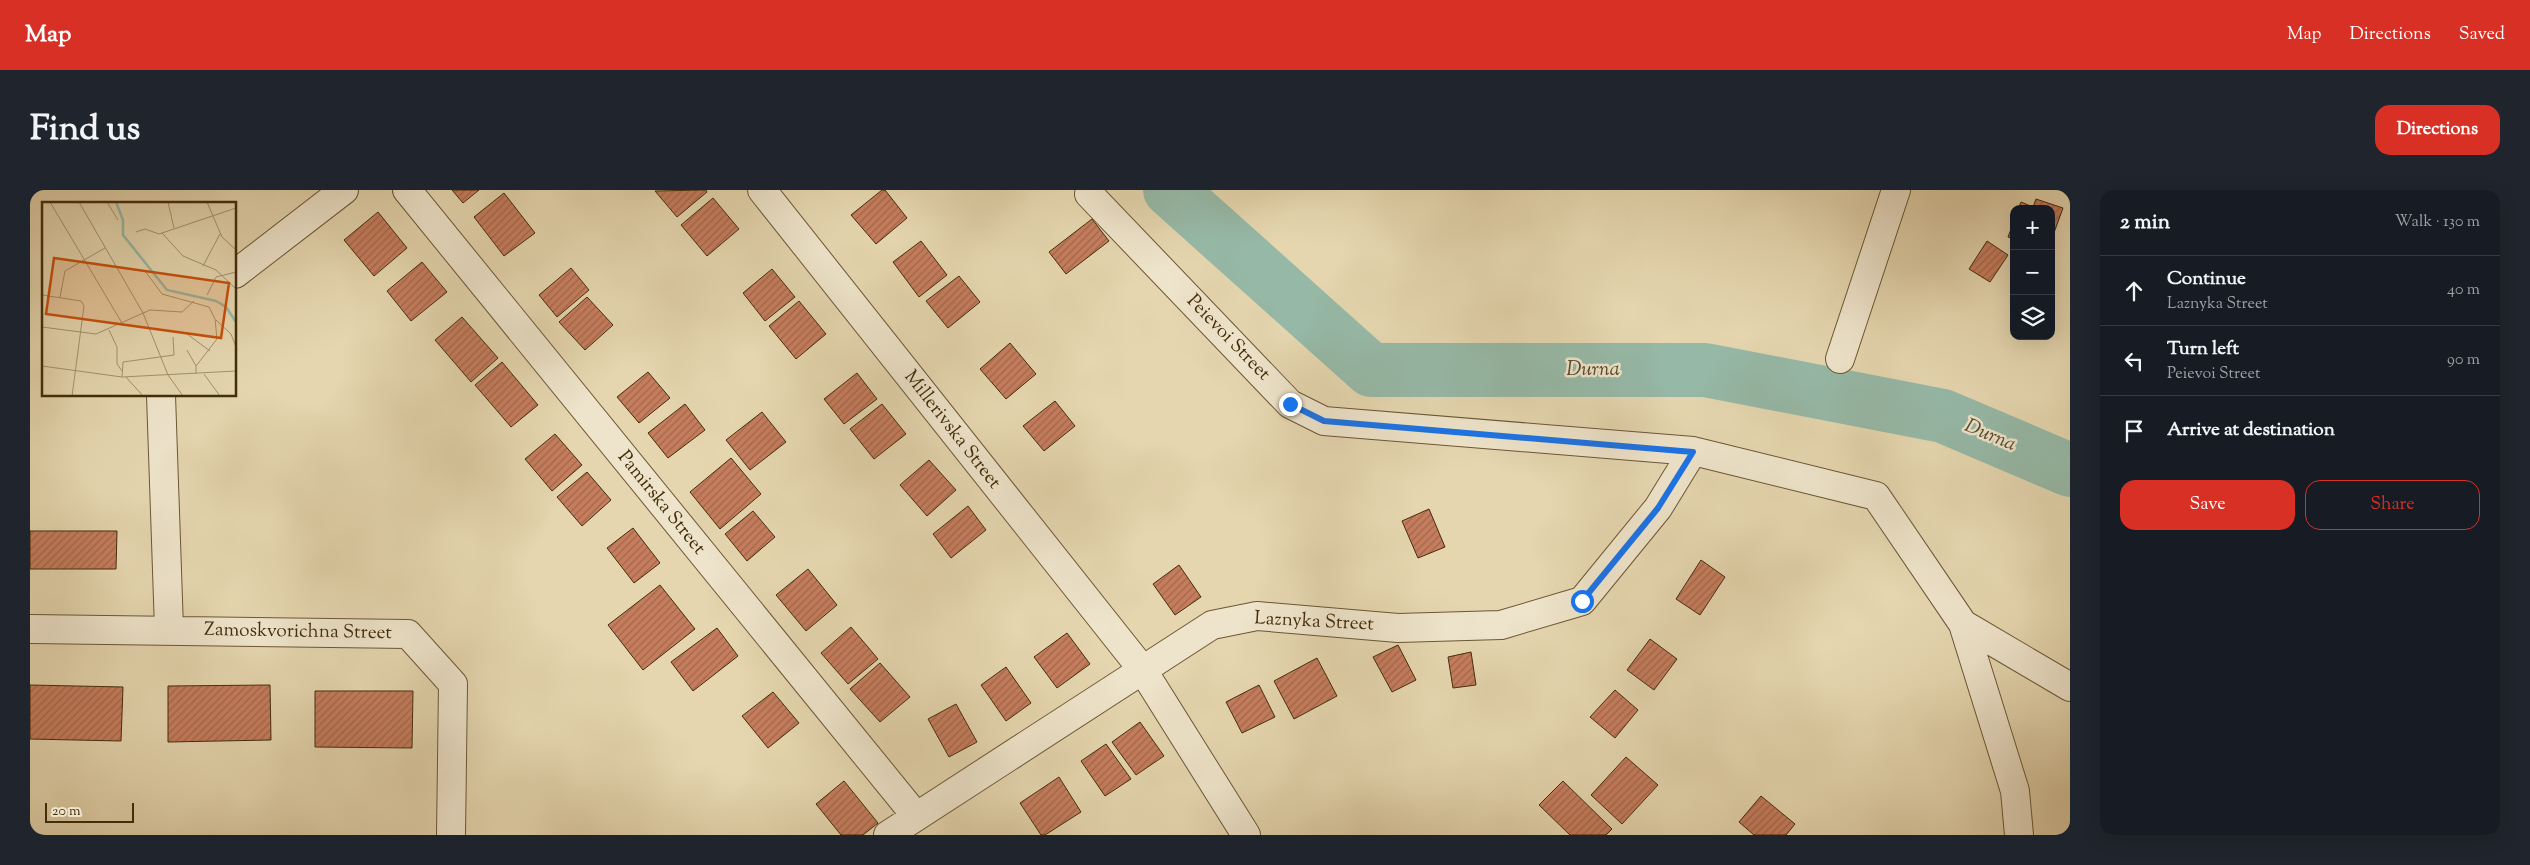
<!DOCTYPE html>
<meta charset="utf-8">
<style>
:root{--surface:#171b24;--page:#20242c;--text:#f1f3f6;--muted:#9ea1a6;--line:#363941;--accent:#d93025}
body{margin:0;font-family:"Sorts Mill Goudy",serif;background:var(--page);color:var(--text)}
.controls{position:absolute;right:15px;top:15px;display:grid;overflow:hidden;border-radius:10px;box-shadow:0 5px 20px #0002}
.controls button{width:45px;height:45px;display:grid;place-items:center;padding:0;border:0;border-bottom:1px solid var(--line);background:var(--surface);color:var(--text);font:25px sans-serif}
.scale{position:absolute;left:15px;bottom:12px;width:89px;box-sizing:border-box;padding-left:5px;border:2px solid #432d0b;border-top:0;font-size:14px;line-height:18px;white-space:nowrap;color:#432d0b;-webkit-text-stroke:4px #eee4cb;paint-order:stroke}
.stop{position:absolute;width:15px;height:15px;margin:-11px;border:4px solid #1a73e8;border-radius:50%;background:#fff}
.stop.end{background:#1a73e8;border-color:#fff;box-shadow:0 1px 5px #0008}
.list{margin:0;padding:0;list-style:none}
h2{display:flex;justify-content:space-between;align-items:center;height:65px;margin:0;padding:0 20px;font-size:21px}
h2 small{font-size:16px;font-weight:400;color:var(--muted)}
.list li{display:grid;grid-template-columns:32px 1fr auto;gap:15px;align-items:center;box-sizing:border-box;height:70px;padding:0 20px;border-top:1px solid var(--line)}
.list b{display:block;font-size:19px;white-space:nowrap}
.list p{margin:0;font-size:16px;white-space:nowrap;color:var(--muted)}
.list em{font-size:16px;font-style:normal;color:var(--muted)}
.actions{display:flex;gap:10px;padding:15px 20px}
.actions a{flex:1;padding:11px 0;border:1px solid var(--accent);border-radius:15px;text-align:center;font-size:18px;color:var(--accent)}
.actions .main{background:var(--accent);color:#fff}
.icon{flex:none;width:28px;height:28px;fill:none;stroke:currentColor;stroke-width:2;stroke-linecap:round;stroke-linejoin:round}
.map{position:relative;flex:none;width:2040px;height:645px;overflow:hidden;border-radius:15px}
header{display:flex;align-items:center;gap:30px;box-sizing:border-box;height:70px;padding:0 25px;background:var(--accent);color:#fff}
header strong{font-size:24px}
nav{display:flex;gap:28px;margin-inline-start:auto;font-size:18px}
.intro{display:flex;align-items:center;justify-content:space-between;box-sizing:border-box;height:120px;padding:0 30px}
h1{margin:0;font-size:35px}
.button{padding:12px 22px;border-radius:15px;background:var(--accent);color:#fff;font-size:18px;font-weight:700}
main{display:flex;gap:30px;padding:0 30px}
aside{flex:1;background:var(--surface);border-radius:15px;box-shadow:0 5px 20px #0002}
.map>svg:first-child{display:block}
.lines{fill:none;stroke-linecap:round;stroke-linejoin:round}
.river{stroke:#96b9a7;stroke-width:54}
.building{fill:url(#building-hatch);stroke:#432d0b}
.minor-casing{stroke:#6c5734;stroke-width:30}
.minor{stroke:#eee4cb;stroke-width:28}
.route{stroke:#1a73e8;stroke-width:6}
.labels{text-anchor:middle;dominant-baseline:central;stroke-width:5;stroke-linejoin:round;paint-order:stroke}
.street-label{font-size:19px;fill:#432d0b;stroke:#eee4cb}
.water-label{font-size:20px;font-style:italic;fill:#54492a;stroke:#eee4cb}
.inset-river{fill:none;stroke:#96b9a7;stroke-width:2.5}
.inset-road{fill:none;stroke:#a4926d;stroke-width:1}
.view{fill:#c7500c;fill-opacity:0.15;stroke:#c7500c;stroke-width:2.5}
.inset-edge{fill:none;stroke:#432d0b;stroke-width:2.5}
</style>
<header>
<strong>Map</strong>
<nav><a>Map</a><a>Directions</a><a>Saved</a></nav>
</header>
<div class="intro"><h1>Find us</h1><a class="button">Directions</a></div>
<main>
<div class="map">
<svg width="2040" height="645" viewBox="0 0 2040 645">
<defs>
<pattern id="building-hatch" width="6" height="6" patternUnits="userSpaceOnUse" patternTransform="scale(1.25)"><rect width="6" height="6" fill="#c67d5e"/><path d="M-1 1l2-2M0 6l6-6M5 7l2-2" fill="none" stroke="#a2674c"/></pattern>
</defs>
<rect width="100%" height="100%" fill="#e5d6af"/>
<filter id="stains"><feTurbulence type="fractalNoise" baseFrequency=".004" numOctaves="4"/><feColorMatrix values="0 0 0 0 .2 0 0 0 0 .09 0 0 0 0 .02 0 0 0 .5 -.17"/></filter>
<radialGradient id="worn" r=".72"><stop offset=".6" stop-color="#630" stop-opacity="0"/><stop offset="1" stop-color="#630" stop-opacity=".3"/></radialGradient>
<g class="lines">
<path class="river" d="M1140,0L1341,180H1675L1913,226L2040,280"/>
</g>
<path class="building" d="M422,0H449L433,13Z
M676,0L677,2L647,27L625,1Z
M852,0H855L877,28L846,54L821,25Z
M474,3L505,43L474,66L444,27Z
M683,8L709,39L677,66L651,35Z
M2006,9L2033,18L2021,51V19H1988L1991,12L2003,17Z
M348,22L377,58L344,86L314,50Z
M1062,29L1079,51L1036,84L1019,62Z
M1984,31V49L1978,47Z
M891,51L917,85L889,107L863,72Z
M1957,51L1978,65L1960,92L1939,79Z
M392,72L417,102L381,131L357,101Z
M541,78L559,100L527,127L509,105Z
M742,79L765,107L735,131L713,103Z
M929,86L950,112L918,138L896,111Z
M557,107L583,135L555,160L529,132Z
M769,111L796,144L766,169L739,136Z
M432,127L468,168L441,192L405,150Z
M980,153L1006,184L976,209L950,179Z
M472,172L508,215L481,237L445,195Z
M618,182L640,208L609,233L587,207Z
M827,183L847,209L814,234L794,209Z
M1025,211L1045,236L1014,261L993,236Z
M655,214L675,240L638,268L618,243Z
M852,214L876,244L844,269L820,239Z
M732,222L756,252L720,280L696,250Z
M525,244L552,275L522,301L495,269Z
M701,268L731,304L690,339L660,302Z
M899,270L926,300L897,326L870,295Z
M557,282L581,310L552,336L527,307Z
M938,316L956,340L921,368L903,344Z
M1399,319L1415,357L1388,368L1372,331Z
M723,321L745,347L717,371L695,344Z
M603,338L630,373L604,393L577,358Z
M0,341H87L86,379H0Z
M1671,370L1695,387L1670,425L1646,409Z
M1149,375L1171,407L1145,425L1123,394Z
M778,379L807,415L776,441L746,405Z
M630,395L665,439L613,480L578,435Z
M821,437L848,469L818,494L791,463Z
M687,438L708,466L663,501L641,472Z
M1037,443L1060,474L1027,498L1004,467Z
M1620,449L1647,469L1624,500L1597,480Z
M1368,455L1386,490L1362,502L1343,467Z
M1441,462L1446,495L1423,498L1418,467Z
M1287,468L1307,506L1264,529L1244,491Z
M850,473L880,507L850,532L820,499Z
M976,477L1001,513L976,531L951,495Z
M0,495L93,497L91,551L0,549Z
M240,495L241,550L138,552V496Z
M1229,495L1245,527L1212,543L1196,512Z
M1585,500L1608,520L1585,548L1560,527Z
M285,501H383L382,558L285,557Z
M743,502L769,533L738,558L712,526Z
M926,514L947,552L919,567L898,529Z
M1110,532L1134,566L1106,585L1082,552Z
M1076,554L1101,589L1075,606L1051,571Z
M1596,567L1628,595L1592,634L1561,605Z
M1029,587L1051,622L1015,645H1011L990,613Z
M814,591L848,633L833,645H811L786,614Z
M1533,591L1582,639L1576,645H1540L1509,615Z
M1731,606L1765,634L1756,645H1724L1709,632Z"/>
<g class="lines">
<defs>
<path id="minor" d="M377,0L886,626
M732,0L1112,479L1216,645
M1059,4L1260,214L1294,231L1663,261L1846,306L1933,434L1985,601L1989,645
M205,84L314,0
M1810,169L1866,0
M131,205L139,439
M1933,434L2040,497
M0,439L378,444L423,494L421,645
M858,645L1182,435L1227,426L1368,438L1471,435L1552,411L1628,318L1663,261"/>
</defs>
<use href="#minor" class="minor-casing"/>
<use href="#minor" class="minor"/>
</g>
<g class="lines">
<path class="route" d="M1260,214L1294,231L1663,262L1628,318L1552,411"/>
</g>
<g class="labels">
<g class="street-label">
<text transform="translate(1198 148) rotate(46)">Peievoi Street</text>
<text transform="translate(922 240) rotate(52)">Millerivska Street</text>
<text transform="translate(631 313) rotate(51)">Pamirska Street</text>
<text transform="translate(1284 432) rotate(3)">Laznyka Street</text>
<text transform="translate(268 442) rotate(1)">Zamoskvorichna Street</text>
</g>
<g class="water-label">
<text x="1563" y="180">Durna</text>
<text transform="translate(1960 246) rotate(23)">Durna</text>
</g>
</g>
<g transform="translate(12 12)">
<rect width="194" height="194" fill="#e5d6af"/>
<path class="inset-river" d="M74,0L81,18V33L125,88L174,99L184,105L194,120"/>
<path class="inset-road" d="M8,0L80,121M37,0L101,111L126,173L141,194M65,0L76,18M126,0L132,26M165,0L180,35L194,48M94,30L103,27L117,32L194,6M120,31L141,54L174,68L194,87M161,64L178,32M103,69L120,92L167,105L173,117L175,137L154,164V172M0,93L39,99L42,104L30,194M165,93L174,75L194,70M18,95L23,69L63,46M174,118L189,132L194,145M0,125L54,132L108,108L140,110L152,99M67,128L75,145V162L80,169M145,132L168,149M145,148L154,164M0,164L80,175L194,169M162,172L178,194M80,175L81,160L132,153L131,135M84,175L101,194"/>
<path class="view" d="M12,56L187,81L179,136L4,112Z"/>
<rect width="194" height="194" class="inset-edge"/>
</g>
<rect width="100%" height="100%" filter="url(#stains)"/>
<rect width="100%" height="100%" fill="url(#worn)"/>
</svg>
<div class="controls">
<button>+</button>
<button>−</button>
<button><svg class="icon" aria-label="layers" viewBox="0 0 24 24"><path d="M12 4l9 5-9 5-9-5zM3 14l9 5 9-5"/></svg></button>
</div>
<div class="scale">20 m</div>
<div class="stop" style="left:1552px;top:411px"></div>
<div class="stop end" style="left:1260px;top:214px"></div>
</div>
<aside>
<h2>2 min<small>Walk · 130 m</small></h2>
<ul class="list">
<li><svg class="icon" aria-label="ahead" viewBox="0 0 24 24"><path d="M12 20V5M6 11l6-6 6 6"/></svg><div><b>Continue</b><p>Laznyka Street</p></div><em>40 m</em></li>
<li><svg class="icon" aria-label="left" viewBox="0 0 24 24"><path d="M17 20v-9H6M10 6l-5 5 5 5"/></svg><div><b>Turn left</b><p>Peievoi Street</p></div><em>90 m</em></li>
<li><svg class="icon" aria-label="arrive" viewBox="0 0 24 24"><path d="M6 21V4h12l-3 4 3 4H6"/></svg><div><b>Arrive at destination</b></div></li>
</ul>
<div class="actions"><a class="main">Save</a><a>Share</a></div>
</aside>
</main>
